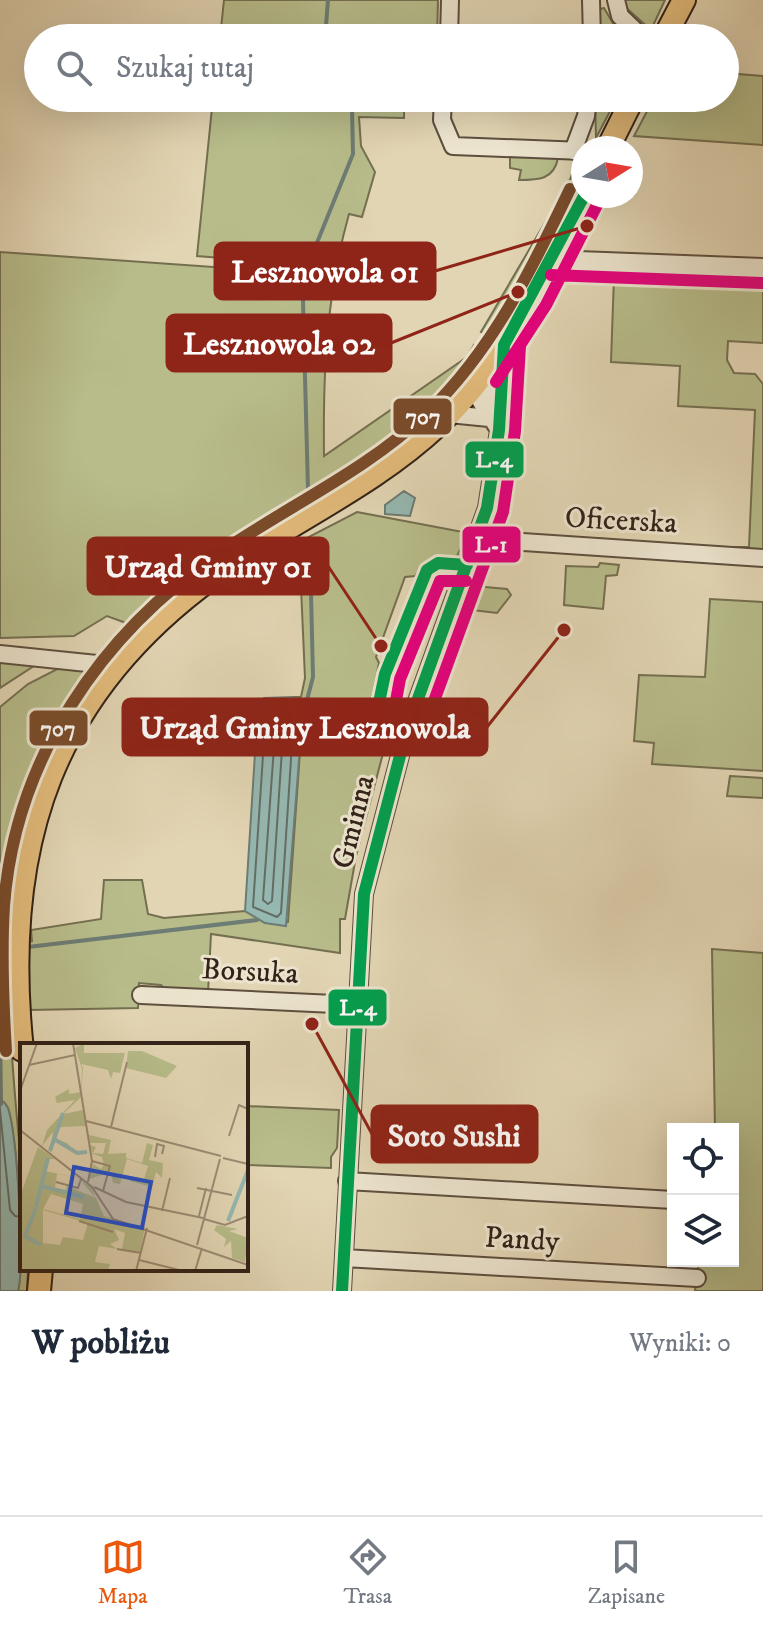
<!DOCTYPE html>
<html lang="pl">
<meta charset="utf-8">
<style>
:root{--surface:#fff;--page:#f2f2f3;--text:#1f2937;--muted:#747a83;--line:#e0e1e3;--accent:#ea580c}
body{margin:0;font-family:"IM FELL DW Pica",serif;background:var(--page);color:var(--text)}
.controls{position:absolute;right:24px;bottom:24px;display:grid;overflow:hidden;border-radius:0px;box-shadow:0 8px 32px #0002}
.controls button{width:72px;height:72px;display:grid;place-items:center;padding:0;border:0;border-bottom:2px solid var(--line);background:var(--surface);color:var(--text);font:40px sans-serif}
.compass{position:absolute;left:571px;top:136px;width:72px;height:72px;border-radius:50%;background:var(--surface);box-shadow:0 8px 32px #0002;rotate:79deg}
.list{margin:0;padding:0;list-style:none}
h2{display:flex;justify-content:space-between;align-items:center;height:104px;margin:0;padding:0 32px;font-size:34px}
h2 small{font-size:26px;font-weight:400;color:var(--muted)}
.icon{flex:none;width:44px;height:44px;fill:none;stroke:currentColor;stroke-width:2;stroke-linecap:round;stroke-linejoin:round}
.map{position:relative;flex:none;width:763px;height:1291px;overflow:hidden}
.search{position:absolute;background:var(--surface);box-shadow:0 8px 32px #0002;left:24px;right:24px;top:24px;height:88px;display:flex;align-items:center;gap:20px;box-sizing:border-box;padding:0 28px;border-radius:44px;color:var(--muted);font-size:30px}
.sheet{height:224px;background:var(--surface)}
nav{display:flex;justify-content:space-around;align-items:center;box-sizing:border-box;height:112px;border-top:2px solid var(--line);background:var(--surface);font-size:22px;color:var(--muted)}
nav a{display:grid;justify-items:center;gap:4px}
nav .on{color:var(--accent)}
.map>svg:first-child{display:block}
.green{fill:#b7bc8a;stroke:#746f51;stroke-width:2}
.water{fill:#95b8b1;stroke:#6d7c74;stroke-width:2}
.lines{fill:none;stroke-linecap:round;stroke-linejoin:round}
.shore{stroke:#646d64;stroke-width:2}
.stream{stroke:#6d7c74;stroke-width:4}
.minor-casing{stroke:#5e4f3f;stroke-width:20}
.major-casing{stroke:#322218;stroke-width:26}
.minor{stroke:#ece4ce;stroke-width:16}
.major{stroke:#e1ba7a;stroke-width:22}
.bus-1-casing{stroke:#ece4ce;stroke-width:18}
.bus-2-casing{stroke:#ece4ce;stroke-width:18}
.bus-3-casing{stroke:#ece4ce;stroke-width:18}
.bus-1{stroke:#029f4e;stroke-width:12}
.bus-2{stroke:#e5007d;stroke-width:12}
.bus-3{stroke:#7a4b2a;stroke-width:12}
.labels{text-anchor:middle;dominant-baseline:central;stroke-width:6;stroke-linejoin:round;paint-order:stroke}
.street-label{font-size:30px;fill:#322218;stroke:#ece4ce}
.inset-river{fill:none;stroke:#95b8b1;stroke-width:4}
.inset-road{fill:none;stroke:#9c8d75;stroke-width:2}
.view{fill:#1d4ed8;fill-opacity:0.15;stroke:#1d4ed8;stroke-width:4}
.inset-edge{fill:none;stroke:#322218;stroke-width:4}
.leader{fill:none;stroke:#8f2418;stroke-width:3}
.callout-dot{fill:#8f2418;stroke:#ece4ce;stroke-width:3}
.callout{fill:#8f2418;stroke:#8f2418;stroke-width:3}
.callout-label{font-size:32px;text-anchor:middle;font-weight:bold;fill:#fff}
.line-badge{stroke:#ece4ce;stroke-width:3}
.badge-label{font-size:22px;text-anchor:middle;font-weight:bold;fill:#fff}
</style>
<div class="map">
<svg width="763" height="1291" viewBox="0 0 763 1291">
<rect width="100%" height="100%" fill="#e2d5b3"/>
<filter id="stains"><feTurbulence type="fractalNoise" baseFrequency=".0025" numOctaves="4"/><feColorMatrix values="0 0 0 0 .2 0 0 0 0 .09 0 0 0 0 .02 0 0 0 .5 -.17"/></filter>
<radialGradient id="worn" r=".72"><stop offset=".6" stop-color="#630" stop-opacity="0"/><stop offset="1" stop-color="#630" stop-opacity=".3"/></radialGradient>
<path class="green" d="M224,0H438L437,38H220Z
M624,0H665L651,30L623,5Z
M604,8L617,30L628,38H597V10Z
M725,73L763,76V145L634,136L654,98H725Z
M213,98H413L412,106H404V118L359,117L361,146L375,172L362,217L349,214C326,296 323,372 324,456L467,357L474,345L483,352C450,397 374,463 324,487C289,504 256,524 224,546C190,569 160,598 129,624L107,616L74,636L0,638V252L299,273L301,260L270,262L197,256Z
M595,98H617L596,138Z
M583,156V164L547,236L504,306L494,337L481,332L557,202L564,195L578,159Z
M510,157L558,158C554,180 538,180 519,180L521,170L510,168Z
M645,272V277L763,283V343L728,341L727,360L734,373L755,374L763,384V553L730,551V547H749L755,410L678,406L680,366L611,362L614,276Z
M357,512L468,533L457,556C440,562 427,558 415,576L405,577L376,657L379,663L370,708L372,717L393,733L395,742H386L356,856L345,919H340V953L211,934L208,993L167,991L161,985L139,983L138,1008L29,1010L26,943L32,941L31,930L101,919L104,880H142L148,914L164,918L245,911L265,923L288,922L303,709L293,697H301L305,678L299,542Z
M600,563L619,565L617,575L606,576L603,609L564,605L566,566L598,567Z
M474,586L507,589L511,595L497,613L472,610L465,604Z
M710,599L763,602V771L652,764L654,743L634,741L639,675L705,677Z
M0,659L40,662L0,688Z
M65,665L94,670C60,718 30,769 15,826C0,937 11,1060 22,1172C24,1204 22,1237 22,1269H28L27,1291H18C25,1264 17,1135 8,1108C6,1103 4,1102 0,1099V707L28,684Z
M408,669L400,697L409,701L403,715L392,719L385,714L383,703Z
M730,776L763,778V798L727,796Z
M712,949L763,953V1291H695L699,1261H733V1129H715Z
M246,1106L339,1110L337,1148L331,1157V1168L246,1165Z"/>
<path class="water" d="M404,491L415,498L410,516L385,514V505Z
M293,697L303,709L286,926L265,923L245,911L258,706L264,698Z
M0,1099C4,1102 6,1103 8,1108C17,1135 25,1264 18,1291H0Z"/>
<g class="lines">
<path class="shore" d="M288,705L294,713L281,913L277,917L253,907L266,710L270,706Z
M280,715L284,719L272,901L268,904L263,900L276,719Z
M0,1110L10,1210L15,1216L22,1217"/>
<path class="stream" d="M325,38L328,0
M312,255L353,154L352,109L337,98
M308,272L303,301L308,490
M299,705L307,700L313,677L310,551
M28,947L257,920
M0,1027L1,1104"/>
<defs>
<path id="minor" d="M591,0L592,38
M616,0L620,16L643,38
M449,38L450,0
M443,98L442,120L453,146L583,151
M573,151L586,116L588,98
M552,259L763,267
M449,414L489,418
M499,430L476,394L475,383L483,386L501,407
M477,539L763,558
M0,654L116,666
M141,995L356,1005
M347,1181L673,1200
M344,1258L697,1278
M342,1291L364,894L407,729L487,508L499,430L504,346"/>
<path id="major" d="M664,38L684,0
M608,148L633,98
M22,1050C0,844 52,687 227,567C298,518 375,484 438,425C504,362 546,277 584,196
M39,1291L41,1269"/>
</defs>
<use href="#minor" class="minor-casing"/>
<use href="#major" class="major-casing"/>
<use href="#minor" class="minor"/>
<use href="#major" class="major"/>
<defs>
<path id="bus-1" d="M407,729L394,726L377,712L385,674L427,570L438,563L467,565
M342,1291L364,894L407,729L487,508L499,430L504,345L584,196"/>
<path id="bus-2" d="M551,275L762,283
M496,382L546,305L598,203
M411,713L395,706L400,679L440,581H466
M422,734L503,512L515,431L520,346"/>
<path id="bus-3" d="M6,1051C3,1002 1,954 4,906C15,759 101,633 221,552C290,505 367,470 427,413C492,351 532,269 570,189"/>
</defs>
<use href="#bus-1" class="bus-1-casing"/>
<use href="#bus-2" class="bus-2-casing"/>
<use href="#bus-3" class="bus-3-casing"/>
<use href="#bus-1" class="bus-1"/>
<use href="#bus-2" class="bus-2"/>
<use href="#bus-3" class="bus-3"/>
</g>
<g class="labels">
<g class="street-label">
<text transform="translate(621 521) rotate(3)">Oficerska</text>
<text transform="translate(354 822) rotate(-76)">Gminna</text>
<text transform="translate(250 972) rotate(3)">Borsuka</text>
<text transform="translate(522 1240) rotate(3)">Pandy</text>
</g>
</g>
<g transform="translate(20 1043)">
<rect width="228" height="228" fill="#e2d5b3"/>
<path d="M64,0V10H105L100,30L93,29L91,36L88,27L61,21L63,25L61,54L43,71L63,67L66,83L41,84L34,95L47,100L57,110L70,109L57,111L35,96L30,109L33,89L22,103L27,87L55,57L37,60L35,54L49,46V51L61,49L62,26L55,5ZM108,8H122L157,23L146,35L106,25ZM69,92L91,97L88,111L106,110V115L122,120L127,100L133,102L129,117L143,120L142,135L136,129L132,144L110,138L112,133L124,136L128,123L107,116L100,141L93,140L91,129L69,136L73,121L81,126L84,122L82,114L73,111L70,102L76,104L73,110L83,111L86,100H70ZM18,104L35,116H28L25,128L61,136L37,131L35,145L45,148L47,143L76,155L61,138L71,144L84,173L125,184L120,210L102,206L105,190L94,186L99,197L90,201L97,206L79,203L75,219L90,221L88,228H0V153ZM31,151L63,161L60,176L23,166ZM23,167L68,180L63,197L43,194L40,202L23,200ZM197,182L218,186L209,188L228,195L225,219L212,215L211,198L204,204L206,196L194,187Z" fill="#b7bc8a" fill-rule="evenodd"/>
<path class="inset-river" d="M34,96L57,110L67,109M30,108L43,70M21,143L64,154M16,164L28,115M16,165L5,193L21,202M208,178L228,127"/>
<path class="inset-road" d="M53,0L72,118L68,139M9,22L55,12M0,48L17,0M66,78L201,113M91,84L107,19M0,87L72,144L93,176L228,222M209,93L219,62L228,66M135,114L137,101L144,103L142,111M203,115L228,121M72,118L90,123L83,148M36,139L58,145L61,136M74,144L106,159L183,175M177,145L212,152M142,168L150,135M179,173L186,145M184,176L205,182L228,173M59,178L93,189M177,202L200,116M97,206L121,210M119,217L163,228M116,228L127,185M175,228L182,205"/>
<path class="view" d="M54,124L131,139L122,185L46,170Z"/>
<rect width="228" height="228" class="inset-edge"/>
</g>
<path class="leader" d="M587 226L435 271M518 292L391 343M381 646L328 566M564 630L487 727M312 1024L372 1134"/>
<g class="callout-dot">
<circle cx="587" cy="226" r="8"/>
<circle cx="518" cy="292" r="8"/>
<circle cx="381" cy="646" r="8"/>
<circle cx="564" cy="630" r="8"/>
<circle cx="312" cy="1024" r="8"/>
</g>
<g class="callout">
<rect x="215" y="243" width="220" height="56" rx="8"/>
<rect x="167" y="315" width="224" height="56" rx="8"/>
<rect x="88" y="538" width="240" height="56" rx="8"/>
<rect x="123" y="699" width="364" height="56" rx="8"/>
<rect x="372" y="1106" width="165" height="56" rx="8"/>
</g>
<g class="callout-label">
<text x="325" y="282">Lesznowola 01</text>
<text x="279" y="354">Lesznowola 02</text>
<text x="208" y="577">Urząd Gminy 01</text>
<text x="305" y="738">Urząd Gminy Lesznowola</text>
<text x="454" y="1146">Soto Sushi</text>
</g>
<g class="line-badge">
<rect x="392" y="397" width="61" height="39" rx="8" fill="#7a4b2a"/>
<rect x="464" y="440" width="61" height="39" rx="8" fill="#029f4e"/>
<rect x="461" y="525" width="61" height="39" rx="8" fill="#e5007d"/>
<rect x="28" y="709" width="61" height="38" rx="8" fill="#7a4b2a"/>
<rect x="327" y="988" width="61" height="39" rx="8" fill="#029f4e"/>
</g>
<g class="badge-label">
<text x="423" y="424">707</text>
<text x="494" y="467">L-4</text>
<text x="491" y="552">L-1</text>
<text x="58" y="736">707</text>
<text x="358" y="1015">L-4</text>
</g>
<rect width="100%" height="100%" filter="url(#stains)"/>
<rect width="100%" height="100%" fill="url(#worn)"/>
</svg>
<div class="controls">
<button><svg class="icon" aria-label="locate" viewBox="0 0 24 24"><circle cx="12" cy="12" r="6"/><path d="M12 2v4M12 18v4M2 12h4M18 12h4"/></svg></button>
<button><svg class="icon" aria-label="layers" viewBox="0 0 24 24"><path d="M12 4l9 5-9 5-9-5zM3 14l9 5 9-5"/></svg></button>
</div>
<svg class="compass" viewBox="-18 -18 36 36"><path d="M0-13l5 13h-10z" fill="#e53935"/><path d="M0 13l5-13h-10z" fill="#747a83"/></svg>
<div class="search"><svg class="icon" aria-label="search" viewBox="0 0 24 24"><circle cx="10" cy="10" r="6"/><path d="M15 15l6 6"/></svg>Szukaj tutaj</div>
</div>
<section class="sheet">
<h2>W pobliżu<small>Wyniki: 0</small></h2>
<ul class="list">
</ul>
</section>
<nav>
<a class="on"><svg class="icon" aria-label="map" viewBox="0 0 24 24"><path d="M3 6l6-2 6 2 6-2v14l-6 2-6-2-6 2zM9 4v14M15 6v14"/></svg>Mapa</a>
<a><svg class="icon" aria-label="directions" viewBox="0 0 24 24"><path d="M12 3l9 9-9 9-9-9zM9 14v-3h6M13 9l2 2-2 2"/></svg>Trasa</a>
<a><svg class="icon" aria-label="saved" viewBox="0 0 24 24"><path d="M7 4h10v16l-5-4-5 4z"/></svg>Zapisane</a>
</nav>
